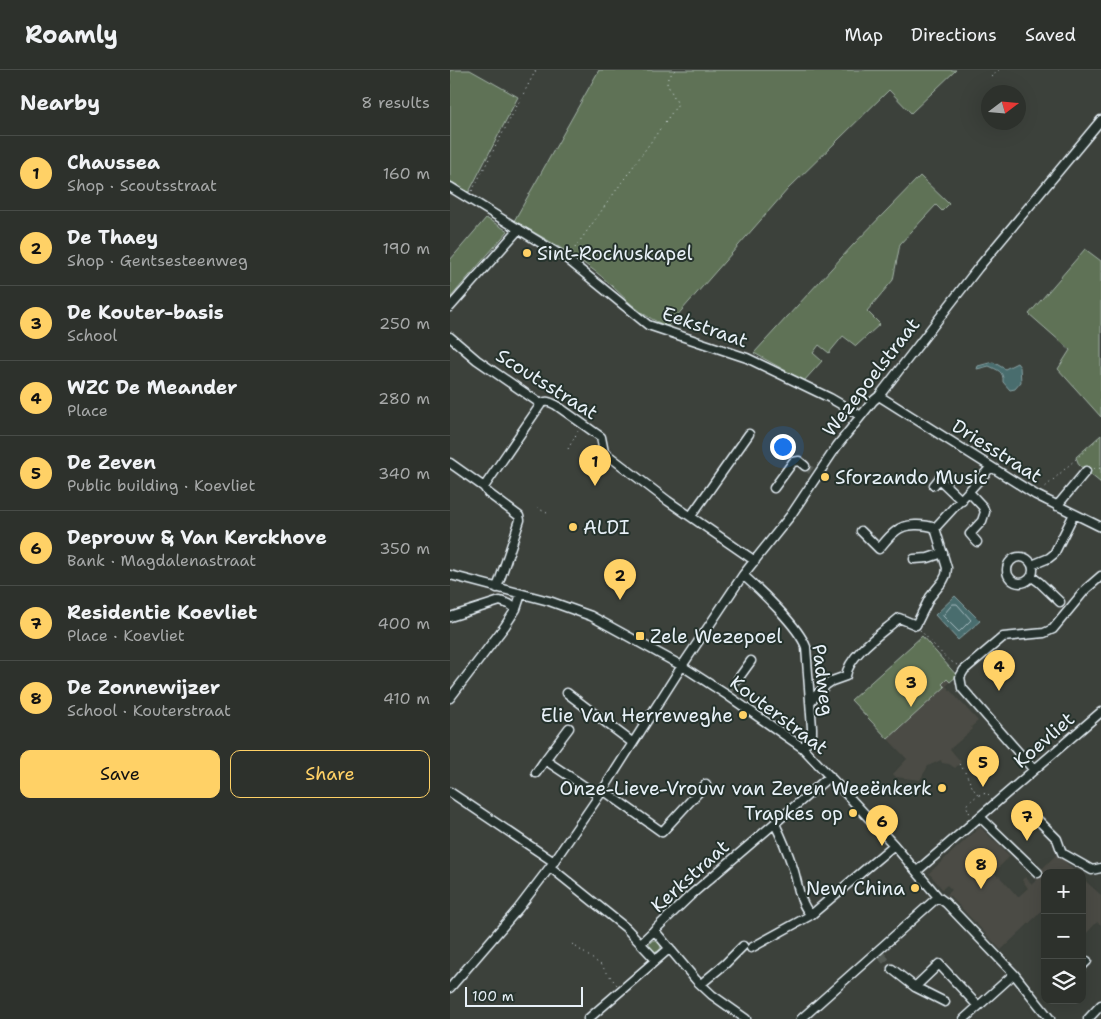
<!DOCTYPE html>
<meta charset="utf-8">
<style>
:root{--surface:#2d312c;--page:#353934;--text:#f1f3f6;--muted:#a7a9a9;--line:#484c48;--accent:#ffd166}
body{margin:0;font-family:"Shantell Sans",sans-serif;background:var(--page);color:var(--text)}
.controls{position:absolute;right:15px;bottom:15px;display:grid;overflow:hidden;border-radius:10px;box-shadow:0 5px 20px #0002}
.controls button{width:45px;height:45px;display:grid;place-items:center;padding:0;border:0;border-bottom:1px solid var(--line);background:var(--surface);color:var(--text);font:25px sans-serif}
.compass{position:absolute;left:531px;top:15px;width:45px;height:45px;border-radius:50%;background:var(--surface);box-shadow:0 5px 20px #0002;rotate:74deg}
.scale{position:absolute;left:15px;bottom:12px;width:118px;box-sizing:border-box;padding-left:5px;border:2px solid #e8f1f8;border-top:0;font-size:14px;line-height:18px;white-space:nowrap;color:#e8f1f8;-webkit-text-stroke:4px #26332d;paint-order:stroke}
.you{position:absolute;left:332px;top:376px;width:18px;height:18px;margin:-12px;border:4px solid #fff;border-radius:50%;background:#1a73e8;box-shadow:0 0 0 8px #1a73e833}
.badge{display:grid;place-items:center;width:32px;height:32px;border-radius:50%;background:var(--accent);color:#111;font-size:16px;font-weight:700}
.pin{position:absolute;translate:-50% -41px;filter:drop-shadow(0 1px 2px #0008)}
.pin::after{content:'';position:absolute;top:26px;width:18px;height:15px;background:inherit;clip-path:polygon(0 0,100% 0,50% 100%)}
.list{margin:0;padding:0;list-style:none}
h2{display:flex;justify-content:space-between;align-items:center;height:65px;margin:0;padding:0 20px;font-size:21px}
h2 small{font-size:16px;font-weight:400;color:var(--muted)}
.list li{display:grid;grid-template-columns:32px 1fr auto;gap:15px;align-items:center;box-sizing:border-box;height:75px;padding:0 20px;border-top:1px solid var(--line)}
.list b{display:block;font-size:19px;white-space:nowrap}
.list p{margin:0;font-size:16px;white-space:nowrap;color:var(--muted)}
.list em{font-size:16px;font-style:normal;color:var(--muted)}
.actions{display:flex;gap:10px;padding:15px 20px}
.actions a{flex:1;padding:11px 0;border:1px solid var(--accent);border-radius:10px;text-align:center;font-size:18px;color:var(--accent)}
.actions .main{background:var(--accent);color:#111}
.icon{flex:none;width:28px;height:28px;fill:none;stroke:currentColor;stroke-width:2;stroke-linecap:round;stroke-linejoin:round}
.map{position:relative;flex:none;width:651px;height:949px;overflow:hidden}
header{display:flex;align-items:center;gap:30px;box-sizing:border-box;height:70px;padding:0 25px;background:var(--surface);border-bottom:1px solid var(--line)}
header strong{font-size:24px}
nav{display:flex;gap:28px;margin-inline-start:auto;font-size:18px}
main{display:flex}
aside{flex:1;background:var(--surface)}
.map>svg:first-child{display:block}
.built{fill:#4b4b45}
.green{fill:#5e7256;stroke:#a3b2a7}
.water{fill:#496d6e;stroke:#89a2a5}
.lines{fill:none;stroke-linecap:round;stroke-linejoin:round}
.shore{stroke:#a8bcc1;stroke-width:1}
.minor-tunnel{stroke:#565b57;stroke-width:8;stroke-dasharray:8 4;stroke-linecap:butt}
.minor-casing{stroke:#e8f1f8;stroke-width:11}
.path{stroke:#e8f1f8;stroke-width:1;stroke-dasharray:1 4;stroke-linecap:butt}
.minor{stroke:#26332d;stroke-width:8}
.poi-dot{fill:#ffd166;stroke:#26332d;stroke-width:2}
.labels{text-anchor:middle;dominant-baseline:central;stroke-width:4;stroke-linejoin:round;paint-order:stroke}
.poi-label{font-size:19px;fill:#e8f1f8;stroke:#26332d;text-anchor:start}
.street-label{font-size:19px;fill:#e8f1f8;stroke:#26332d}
</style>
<header>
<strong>Roamly</strong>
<nav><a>Map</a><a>Directions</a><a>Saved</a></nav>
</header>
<main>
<aside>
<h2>Nearby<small>8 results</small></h2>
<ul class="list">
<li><span class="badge">1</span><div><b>Chaussea</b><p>Shop · Scoutsstraat</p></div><em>160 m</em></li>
<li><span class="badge">2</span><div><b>De Thaey</b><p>Shop · Gentsesteenweg</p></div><em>190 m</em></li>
<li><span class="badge">3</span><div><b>De Kouter-basis</b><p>School</p></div><em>250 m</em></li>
<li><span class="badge">4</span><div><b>WZC De Meander</b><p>Place</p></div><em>280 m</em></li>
<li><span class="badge">5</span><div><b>De Zeven</b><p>Public building · Koevliet</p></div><em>340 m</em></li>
<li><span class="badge">6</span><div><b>Deprouw &amp; Van Kerckhove</b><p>Bank · Magdalenastraat</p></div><em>350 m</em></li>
<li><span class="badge">7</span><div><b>Residentie Koevliet</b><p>Place · Koevliet</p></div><em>400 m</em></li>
<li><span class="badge">8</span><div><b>De Zonnewijzer</b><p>School · Kouterstraat</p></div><em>410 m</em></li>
</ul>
<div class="actions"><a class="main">Save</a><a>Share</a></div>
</aside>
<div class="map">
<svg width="651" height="949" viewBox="0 0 651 949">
<rect width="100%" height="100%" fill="#3c413b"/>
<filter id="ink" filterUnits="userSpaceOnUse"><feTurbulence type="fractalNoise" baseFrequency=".02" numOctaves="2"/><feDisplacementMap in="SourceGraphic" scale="10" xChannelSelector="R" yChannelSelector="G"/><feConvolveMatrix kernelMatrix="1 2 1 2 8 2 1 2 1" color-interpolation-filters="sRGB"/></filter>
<g filter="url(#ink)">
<path class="built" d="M472,566L507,606L496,616L528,651L521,657L523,659L500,679L511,692L505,698L499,694L492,693L491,690L478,696L470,710L446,707L443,704L457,689L401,630Z
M530,757L560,786L544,802L548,807L549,806L568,827L578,818L572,810L575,807L582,814L587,810L584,807L607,784L627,803H595V838L551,880L500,826L494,827L502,820L497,815L492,819L479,803Z
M632,808L651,825V855L647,852L634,866L632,864Z"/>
<path class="green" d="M0,0H20L68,27L19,122L0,111Z
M149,0H506L461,43L439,20L338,119L218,256C186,246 168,218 142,199C117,181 91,166 64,151Z
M470,106L499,134L492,141L486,135L450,174L443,210L417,241L430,254L406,276L393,266L379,283L369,275L363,283L372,291L354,311L304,283L403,175Z
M36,148L58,161L0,228V190Z
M635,179L651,191V347L608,299L620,280L579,244Z
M651,365V413L629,395L626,387Z
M472,566L507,606L500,612L497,609L492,614L495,617L438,669L401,630Z
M199 876a6 6 0 1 1 12 0a6 6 0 1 1-12 0Z"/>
<path class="water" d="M543,292L555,299L567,293L570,297L571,312L565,319L560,320L553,312C554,301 547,300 539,296L527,299L528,296Z
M505,526L530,551L508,570L485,545Z"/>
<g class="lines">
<path class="shore" d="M503,534H507L521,550L509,562L493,546Z"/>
<path class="minor-tunnel" d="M355,396L363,402
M280,620L288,609
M431,885L442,899"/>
<defs>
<path id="minor" d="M0,117L117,189L198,255L297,288L380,328L411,346
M0,237L69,159
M0,267L27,290L91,334C96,330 100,332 106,335L151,367L154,382L218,431L305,491
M429,326L586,425L651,457
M0,393L34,417
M484,415L489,409L512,431
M324,418L343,392L349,391L355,396
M519,422L533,437L535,442L532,451L520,464L527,472
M607,436L636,401
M241,446L299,364
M485,458L541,397
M557 500a13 13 0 1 1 26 0a13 13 0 1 1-26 0Z
M464,489L478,488L493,483
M582,495L599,488L604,484L624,444
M0,505L99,531L141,546L232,596L277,625L353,678L444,775L488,827L496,833L564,904L600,949
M293,505C311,521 348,556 356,577L362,658V664L353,678
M582,507L589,512L610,532
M47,518L70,450L69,446L38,423L34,417L91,334
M0,547L50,531L59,534L66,539
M288,609L301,591
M117,623L183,673
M0,628L55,556L66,539L71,524
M360,632L376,615L382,611L396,606C399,584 432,563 449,548L466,555L480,527L493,511L496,505L497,498L485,458C475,454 455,453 446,461C439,466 434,473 429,479L411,461
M119,658L95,690L149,726
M584,700L512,618L510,607L514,600L553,567L594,563L603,559L636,519L651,506
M86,703L95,690
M153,720L212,762L256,714
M0,722L104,792
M530,747L588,803
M587,749L607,769L612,783L642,800L651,798
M325,754C332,768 338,783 343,798C348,813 349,833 361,845
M100,797L176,858L206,890
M467,801L651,642
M204,860L246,910L262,925L296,949
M191,873L242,824L380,706
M301,878L361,845L444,775
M632,896L637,891
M442,899L465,917L489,894L528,936
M251,914L275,894L293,876
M465,917L495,932
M0,918L68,839L100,797L153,720L232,596L293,505L341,445L387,376L423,331L429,326L528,198L651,50
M138,949L220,878
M351,949L488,827
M514,949L564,904
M638,949L651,935"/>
</defs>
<use href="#minor" class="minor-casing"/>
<path class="path" d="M541,7L549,0
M22,121L86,0
M122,182L228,34L217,14L218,8L225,0
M118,379L128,361
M644,399L651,398
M592,420L651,366
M87,438L99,444
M470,560L497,589L507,595
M509,694C519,705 519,715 528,725L516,735L520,744
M529,725L537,723L541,727
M122,874L151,895L167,915"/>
<use href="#minor" class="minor"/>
</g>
</g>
<g class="poi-dot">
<circle cx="77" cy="183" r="5"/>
<circle cx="375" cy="407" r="5"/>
<circle cx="123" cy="457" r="5"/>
<rect x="185" y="561" width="10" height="10" rx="2.5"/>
<circle cx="293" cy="645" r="5"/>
<circle cx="492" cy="718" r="5"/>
<circle cx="403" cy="743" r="5"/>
<circle cx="465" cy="818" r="5"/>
</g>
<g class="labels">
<g class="poi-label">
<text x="87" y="183">Sint-Rochuskapel</text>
<text x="385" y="407">Sforzando Music</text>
<text x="133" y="457">ALDI</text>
<text x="200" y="566">Zele Wezepoel</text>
<text x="283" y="645" text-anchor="end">Elie Van Herreweghe</text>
<text x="482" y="718" text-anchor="end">Onze-Lieve-Vrouw van Zeven Weeënkerk</text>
<text x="393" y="743" text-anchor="end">Trapkes op</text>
<text x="455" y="818" text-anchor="end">New China</text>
</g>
<g class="street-label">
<text transform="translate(255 257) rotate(19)">Eekstraat</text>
<text transform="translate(421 307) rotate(-52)">Wezepoelstraat</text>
<text transform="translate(97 314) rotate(32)">Scoutsstraat</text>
<text transform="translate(547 381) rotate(32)">Driesstraat</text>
<text transform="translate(373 610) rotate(83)">Padweg</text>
<text transform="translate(329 645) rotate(37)">Kouterstraat</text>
<text transform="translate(594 670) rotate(-41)">Koevliet</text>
<text transform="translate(240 806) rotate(-42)">Kerkstraat</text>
</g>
</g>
</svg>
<div class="controls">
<button>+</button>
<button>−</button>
<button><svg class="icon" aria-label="layers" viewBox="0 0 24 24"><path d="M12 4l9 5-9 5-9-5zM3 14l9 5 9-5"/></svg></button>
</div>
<svg class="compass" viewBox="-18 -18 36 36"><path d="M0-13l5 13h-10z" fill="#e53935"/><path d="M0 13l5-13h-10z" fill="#a7a9a9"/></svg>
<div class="scale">100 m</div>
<div class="you"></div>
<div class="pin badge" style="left:145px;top:416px">1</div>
<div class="pin badge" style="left:170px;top:530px">2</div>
<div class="pin badge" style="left:461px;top:637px">3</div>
<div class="pin badge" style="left:549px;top:621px">4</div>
<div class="pin badge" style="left:533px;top:717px">5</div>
<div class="pin badge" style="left:432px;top:776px">6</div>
<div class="pin badge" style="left:577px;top:771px">7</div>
<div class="pin badge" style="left:531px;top:819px">8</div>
</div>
</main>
